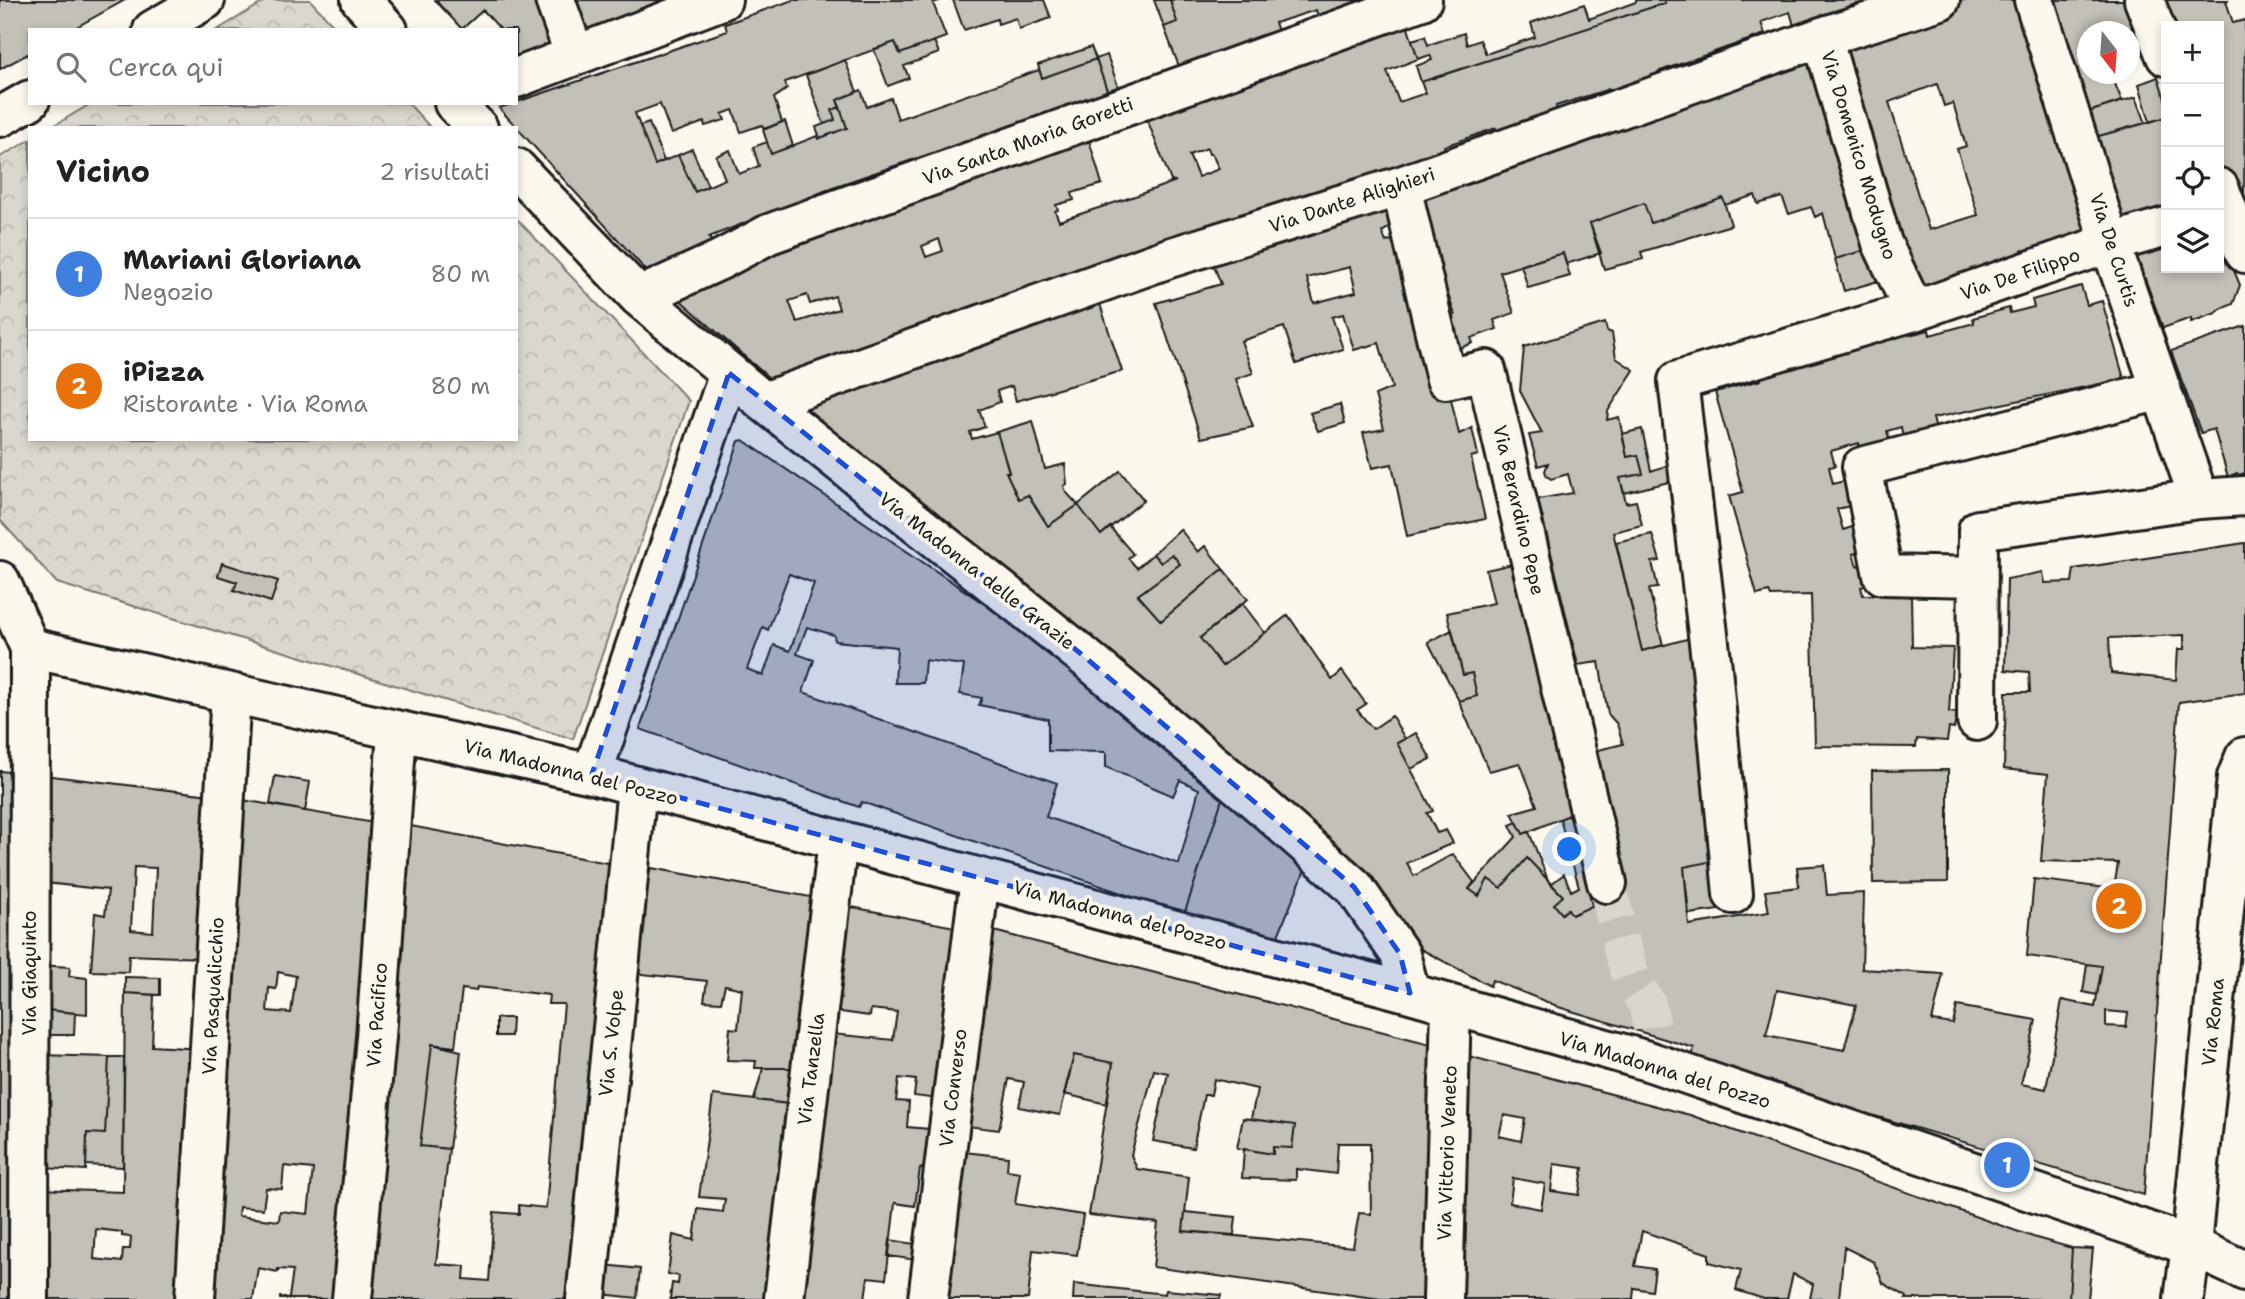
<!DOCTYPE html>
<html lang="it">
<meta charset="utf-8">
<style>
:root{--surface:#fff;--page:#f2f2f2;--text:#222;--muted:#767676;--line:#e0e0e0;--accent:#ea580c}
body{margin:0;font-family:"Shantell Sans",sans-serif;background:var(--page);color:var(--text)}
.controls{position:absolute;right:21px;top:21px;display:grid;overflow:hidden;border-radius:0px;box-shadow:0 4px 10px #0003}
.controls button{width:63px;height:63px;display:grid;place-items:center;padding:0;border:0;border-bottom:2px solid var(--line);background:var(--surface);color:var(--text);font:35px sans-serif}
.compass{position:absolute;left:2077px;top:21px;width:63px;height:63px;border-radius:50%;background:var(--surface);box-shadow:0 4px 10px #0003;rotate:163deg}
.you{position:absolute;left:1570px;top:850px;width:24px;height:24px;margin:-18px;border:5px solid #fff;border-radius:50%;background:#1a73e8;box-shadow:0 0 0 10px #1a73e833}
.badge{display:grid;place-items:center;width:46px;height:46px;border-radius:50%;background:var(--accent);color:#fff;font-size:23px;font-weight:700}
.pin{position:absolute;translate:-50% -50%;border:4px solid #fff;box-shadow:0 2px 7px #0006}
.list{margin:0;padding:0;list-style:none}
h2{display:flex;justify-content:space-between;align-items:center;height:91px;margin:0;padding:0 28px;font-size:30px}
h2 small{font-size:23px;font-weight:400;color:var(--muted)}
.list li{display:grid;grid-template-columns:46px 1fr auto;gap:21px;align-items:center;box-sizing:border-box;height:112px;padding:0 28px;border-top:2px solid var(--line)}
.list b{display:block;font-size:26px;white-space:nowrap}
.list p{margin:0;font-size:23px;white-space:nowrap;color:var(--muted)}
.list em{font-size:23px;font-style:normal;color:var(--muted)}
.icon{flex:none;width:38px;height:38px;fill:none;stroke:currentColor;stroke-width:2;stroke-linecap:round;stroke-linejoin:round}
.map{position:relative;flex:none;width:2245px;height:1299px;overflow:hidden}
.search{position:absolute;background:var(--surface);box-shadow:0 4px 10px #0003;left:28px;top:28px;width:490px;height:77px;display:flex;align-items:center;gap:18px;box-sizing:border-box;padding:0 24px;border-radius:0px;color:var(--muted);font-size:26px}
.panel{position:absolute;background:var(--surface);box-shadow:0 4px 10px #0003;left:28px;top:126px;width:490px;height:315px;border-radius:0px}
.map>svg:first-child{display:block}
.park{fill:url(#park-crowns);stroke:#7b7a75;stroke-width:2}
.building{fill:#c3c0b8;stroke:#1c1c1c;stroke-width:2;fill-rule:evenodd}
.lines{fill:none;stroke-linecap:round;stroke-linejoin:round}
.street-tunnel{stroke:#dad6cd;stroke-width:38;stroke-dasharray:38 19;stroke-linecap:butt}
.street-casing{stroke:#1c1c1c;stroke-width:44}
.secondary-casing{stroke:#1c1c1c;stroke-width:44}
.street{stroke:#fbf7ec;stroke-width:38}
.secondary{stroke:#fbf7ec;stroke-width:38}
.marked{fill:#1d4ed8;fill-opacity:0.2;stroke:#1d4ed8;stroke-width:5;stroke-dasharray:14 9;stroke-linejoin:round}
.labels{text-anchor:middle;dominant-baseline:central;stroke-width:7;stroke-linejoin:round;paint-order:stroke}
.street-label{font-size:19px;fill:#1c1c1c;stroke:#fbf7ec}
</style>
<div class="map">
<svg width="2245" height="1299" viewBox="0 0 2245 1299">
<defs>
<pattern id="park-crowns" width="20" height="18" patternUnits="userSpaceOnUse" patternTransform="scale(1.75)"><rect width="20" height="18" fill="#dad7ce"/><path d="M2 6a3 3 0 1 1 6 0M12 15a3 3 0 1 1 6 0" fill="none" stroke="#bab8b0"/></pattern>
</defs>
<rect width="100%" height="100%" fill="#fbf7ec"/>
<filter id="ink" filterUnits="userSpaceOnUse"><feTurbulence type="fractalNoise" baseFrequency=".0143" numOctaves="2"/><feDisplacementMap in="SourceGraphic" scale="14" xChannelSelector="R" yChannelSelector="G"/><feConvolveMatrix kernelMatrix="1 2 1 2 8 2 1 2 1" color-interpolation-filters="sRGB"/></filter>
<g filter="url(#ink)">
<path class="park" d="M267,0H310L338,30H217Z
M92,103H408L431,128H50Z
M30,140V439H516V218L689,401L573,739L57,583L0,520V157Z"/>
<path class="building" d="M0,0H125L71,30H30V53L0,69Z
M435,0H537L556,48L516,63V30H501L483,10L462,29Z
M572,0H676L585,34Z
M793,0H942L933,3L946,37L900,54L895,42L785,82L787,89L774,98L782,122L764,129L762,125L741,132L733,110L722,114L725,120L705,126L704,122L671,134L660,104L635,113L655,165L678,155L695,192L725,179L716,156L730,150L739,174L759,166L753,147L767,142L771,154L817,136L818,139L847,128L837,100L861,90L867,107L891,98L898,119L1039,70L1042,78L1096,59L1108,93L836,186L803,200L805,202L776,213L775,211L709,237L716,252L651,276L499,108L727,31L725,24Z
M953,0H1044L1051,18L1019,29L1016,18L998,24L997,19L964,30Z
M1154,0H1170L1177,22L1164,27Z
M1170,0H1384L1322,28L1316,10L1275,23L1280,36L1180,69L1164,27L1177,22Z
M1636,0H1664L1665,3L1421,82L1416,66L1432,60L1430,55L1418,59L1412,40L1425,36L1428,45L1464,33L1467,45L1480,40L1486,54L1535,37L1531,23L1584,4L1589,19L1636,2Z
M1664,0H1907L1860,15L1856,4L1812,18L1810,25L1795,29L1790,12L1761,22L1765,34L1660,71L1662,75L1613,100L1609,89L1556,106L1560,117L1501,142L1496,128L1444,146L1447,155L777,385L671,292L1089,140L1102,184L1072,193L1074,200L1056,205L1058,210L1055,211L1059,221L1138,195L1176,181H1171L1147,119L1407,25L1418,59L1387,71L1399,102L1426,93L1421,82L1665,3ZM1207,148L1209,154H1212L1219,169L1198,177L1189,155ZM939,239L943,251L926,257L922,246ZM807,295L810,304L835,296L839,309L797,322L789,301Z
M1963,0H2022L2094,228L2035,253L2022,250L2025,263L1920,292L1896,241L1835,41ZM1937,84L1944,106L1953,103L1966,146L1957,149L1978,215L1929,230L1889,102Z
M2040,0H2126L2137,26L2123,32H2088V74H2111L2122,101L2079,115Z
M2157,0H2229L2226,1L2233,23L2245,20L2244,227L2219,161V26H2167Z
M934,41L939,53L904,66L909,78L888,86L874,49L895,42L900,54Z
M1091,47L1096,59L1042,78L1038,65Z
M1107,55L1121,94L984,143L983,137L1108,93L1096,59Z
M1818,56L1876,247L1835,259L1823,213L1815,217L1811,207L1789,214L1782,197L1758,204L1755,195L1725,205L1723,198L1651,223L1644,203L1590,223L1601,253L1566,264L1563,253L1500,272L1514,313L1494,320L1497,329L1471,338L1473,343L1460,348L1449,317L1455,315L1412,188Z
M845,60L857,92L837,100L840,107L832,110L835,120L824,124L806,75Z
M2158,77L2166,102V117L2150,122L2139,84Z
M2136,97L2146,123L2088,139L2079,115Z
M840,107L847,128L820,138L816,127L835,120L832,110Z
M2166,117V210L2114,227L2088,139Z
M785,121L793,146L771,154L763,130Z
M649,123L664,161L655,165L640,126Z
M692,149L708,186L695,192L678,155Z
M1723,198L1731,225L1641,252L1643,259L1604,269L1590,223L1644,203L1651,223Z
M1385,210L1389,215L1391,221L1388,228L1382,232L1386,242L1395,239L1445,373L1459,434L1472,428L1478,455L1471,457L1485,519L1407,536L1392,464L1372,468L1363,433L1384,429L1375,395L1392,388L1379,343L1354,350L1343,314L1332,317L1343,349L1296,364L1284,327L1241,341L1253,373L1236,379L1253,427L1201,438L1156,303L1221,284L1210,256ZM1350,267L1356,292L1314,303L1307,278Z
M2219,235L2240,285L2233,304L2221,309L2216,313L2191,322V318L2163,328L2133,246L2166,236V268H2219Z
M1876,247L1885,279L1844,291L1835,259Z
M1563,253L1570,276L1528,288L1521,265Z
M2081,286L2087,305L2102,301L2124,379L1933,418L1936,430L1903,437L1901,427L1887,431L1890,442L1860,450L1859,443L1831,451L1835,466L1829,467L1833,484L1844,481L1850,506L1837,509L1843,530L1855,526L1862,551L1853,554L1857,566L1862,564L1869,585L1861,587L1863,595H1911L1912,647L1953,648L1949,712L1957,713L1954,729L1949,728L1947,741L1917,739L1916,747L1815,746L1811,595L1771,596L1769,592L1757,595L1729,496L1743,492L1715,392L1761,380L1760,375L1818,360L1817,355L1907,329L1909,335L1929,330L1930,335L1974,323L1973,318L2009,308L2010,313L2034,307L2032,300Z
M1097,295L1122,371L1016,401L1012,386L997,391L1000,402L979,410L985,427L970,432L972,439L997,432L1009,472H1006L1017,496L1019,499L1028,495L1048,526L1078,505L1101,535L1110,527L1133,554L1128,558L1137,568L1153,554L1161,563L1172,554L1180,564L1138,595L1161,621L1223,569L1248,599L1200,638L1222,666L1288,615L1332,680L1342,671L1366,704L1357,710L1373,729L1392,716L1405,739L1397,743L1433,811L1427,813L1437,833L1446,830L1453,843L1407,863L1414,876L1453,854L1474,882L1469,889L1479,896L1488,879L1501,888L1527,858L1563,896L1554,904L1562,914L1568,909L1572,915L1592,906L1588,888L1625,877L1594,751L1623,744L1617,724L1608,714L1599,662L1578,665L1538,499L1573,493L1568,474L1551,479L1547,476L1545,471L1548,463L1538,466L1529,435L1542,433L1520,391L1524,347L1605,323L1607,331L1612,333L1616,358L1634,370L1608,411L1607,420L1619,417L1627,457L1638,455L1643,474L1620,478L1626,503L1636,501L1642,525L1613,532L1642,651L1694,637L1713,861L1684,867L1689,925L1769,912L1765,891L1799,887L1797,867L1824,865L1827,895L1864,893L1862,969L1943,974L1932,1021L1953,1024L1957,1006L2036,1020L2021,1084L2046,1089L2062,1000L2095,1007L2102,966L2027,956L2034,879L2114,889L2118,863L2041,861L2048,774L2004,769L2006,692H2030L2029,672L2005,670L2007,579L2043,572L2045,583L2072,582L2074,569L2245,543V693L2179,702L2144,1195L1691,1062L1694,1048L1555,1006H1557L1492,980L1490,986L1411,944L967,543L798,401ZM2184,635V649H2178L2176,680L2111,673L2109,638ZM1777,990L1856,1005L1844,1050L1766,1035ZM2106,1011L2128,1013L2126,1027L2106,1026Z
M2245,326V473L2239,475L2237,473L2228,477L2214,429L2201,433L2171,351Z
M1340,404L1345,423L1318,431L1310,413Z
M1033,421L1045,469L1065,464L1067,484L1064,486L1066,492L1078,505L1048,526L1028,495L1019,499L1017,496L1006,472H1009L997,432Z
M1642,429L1651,471L1671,464L1673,481L1624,493L1620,478L1643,474L1638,455L1627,457L1622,434Z
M743,440L1064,658L1226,787L1184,915L862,802L859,807L640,729L739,441ZM789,574L814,583L790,651L774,645L763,676L747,669L763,627L768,630ZM807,627L834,635L835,641L897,647L895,683H923L925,660L964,665L960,694L982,698L979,705L1048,719V751L1106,752V767L1173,796L1180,780L1199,789L1179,864L1046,817L1057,783L803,692L814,660L797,654Z
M1120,471L1144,500L1101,535L1078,505Z
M1180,529L1198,552L1205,546L1223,569L1161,621L1138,595L1180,564L1172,554L1161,563L1153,554Z
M1652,534L1660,561L1652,562L1658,588L1649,589L1663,645L1642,651L1616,542Z
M1521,562L1579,811L1523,834L1512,813L1537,806L1520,763L1489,771L1459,701L1477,696L1472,673L1463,675L1447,613L1494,603L1486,570Z
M222,563L278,581L271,602L234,590L237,582L218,576Z
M1242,603L1265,633L1222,666L1200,638Z
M1452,630L1463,675L1472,673L1477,696L1459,701L1428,642Z
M1416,733L1431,759L1411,769L1397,743Z
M1948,770V882L1873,883L1872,771Z
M0,771L19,773V1299H0Z
M35,774L218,796L202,958L129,955L128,972L91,971L95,913L105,915L108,890L37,882ZM134,867L156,868L153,932L131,930Z
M275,776L310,782L305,811L270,804Z
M1226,787L1309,860L1273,948L1184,915Z
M237,799L380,824L341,1299H280V1297L289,1298L293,1270L278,1269V1272L258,1268L253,1299H205ZM278,972L296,976L291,1013L267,1011L269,988L276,989ZM284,1166L313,1169L308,1214L280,1211L279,1221L238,1216L239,1207L263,1209L266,1188L282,1189Z
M1579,811L1593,886L1588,888L1592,906L1572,915L1568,909L1562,914L1554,904L1563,896L1551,884L1564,874L1571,891L1579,887L1560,819Z
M1517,822L1523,834L1529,832L1548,880L1527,858L1501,888L1488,879L1479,896L1469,889L1516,837L1510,825Z
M400,824L650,871L651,868L822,899L801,1068H755L756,1061L727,1060L730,1028L738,1029L742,989L725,985L721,1002L704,1001L707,981L633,973L575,1299H363ZM477,987L549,995L548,1004H564L546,1208L519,1205V1214L494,1212L489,1281L464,1279L465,1266L436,1264L449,1149L420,1146L432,1044L455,1047L462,989L476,991Z
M1713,861L1719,910L1689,914L1684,867Z
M841,905L965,929L946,1100L914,1096L916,1080L899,1078L896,1101L909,1102L907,1127L941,1130L936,1169L920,1168L915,1206L895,1203L886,1279L868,1277L865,1299H793L822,1033L893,1040L897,1012L871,1009L870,1016L826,1010Z
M982,928L1434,1045L1437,1299H1381L1153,1267L1158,1223L1089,1215L1113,1063L1074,1055L1060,1115L1019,1107L1024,1082L1009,1079L999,1130L958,1125ZM1154,1070L1168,1073L1153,1141L1193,1148L1204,1095H1211L1214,1079L1257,1089L1251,1119L1295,1125L1292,1148L1273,1147V1154L1244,1149L1242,1178L1296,1180V1169L1336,1174L1338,1143H1370L1371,1214L1359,1213L1353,1247L1183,1231L1189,1177L1137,1169L1131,1155Z
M2087,964L2102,966L2097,995L2083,992Z
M37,965L70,967L69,976L87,978V1014L37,1009Z
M125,977L160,978V995L125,993Z
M125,993L154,995L152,1046L202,1049L189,1299H40L37,1189L123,1192ZM96,1229L122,1232V1236L131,1237L130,1249H123L122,1262L94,1259Z
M37,1009L75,1013L74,1035H37Z
M496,1018H512L511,1036H496Z
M432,1044L461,1051L449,1149L420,1146Z
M1461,1054L1690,1115L2036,1238L2072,1248L2069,1299H1906L1907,1297L1883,1283L1874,1262L1844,1247L1839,1299H1810L1813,1284L1793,1274L1787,1299H1764L1736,1290L1741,1270L1709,1262V1254L1642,1231L1635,1266L1655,1269L1652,1291L1634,1288L1633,1299H1453ZM1504,1115L1525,1119L1521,1141L1499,1136ZM1554,1164L1583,1168L1579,1195L1551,1191ZM1513,1178L1545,1184L1541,1209L1510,1203Z
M38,1055L109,1057L105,1134L87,1133L86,1170L38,1168Z
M1074,1055L1113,1063L1107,1104L1064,1094Z
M109,1057H124L123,1167L86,1165L87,1133L105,1134Z
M763,1068H801L797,1105L754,1100Z
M713,1095L797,1105L775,1299H670L672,1283L678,1284L679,1276L668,1274L673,1235L694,1240L698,1209L723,1212L725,1199L699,1197Z
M1243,1118L1295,1125L1292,1148L1273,1147V1154L1237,1148Z
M955,1151L1008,1157L1007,1170L1020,1172L1015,1204L1083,1215L1077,1255L1033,1250L1028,1299H934Z
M1185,1212L1236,1217L1234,1235L1183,1231Z
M890,1240L927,1246L924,1261L888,1256Z
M2072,1248L2093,1249L2088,1299H2069Z
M604,1265L640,1269L637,1298L601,1294Z
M1074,1284L1165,1294L1166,1290L1221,1295L1220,1299H1073Z"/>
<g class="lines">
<path class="street-tunnel" d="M1607,883L1622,948L1632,980L1647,1004L1654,1036"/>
<defs>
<path id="street" d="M361,0L388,30
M555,0L575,56
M2034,0L2110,243L2199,499
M2144,0L2166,56
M153,30L205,0
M1822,37L1882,243L1914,311
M516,78L722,0
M454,103L478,128
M0,117L30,100
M516,168L639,297L764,402L1080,653L1252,797L1354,887L1400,954L1410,993
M1401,186L1446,379L1486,370L1607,883
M2219,188L2245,253
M639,297L720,260L769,234L1422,0
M764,402L1169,258L1401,186L1822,37L1940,0
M1978,577L1883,575L1862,467L2161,390
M0,581L30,648L29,1299
M30,648L592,774L1410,993L1648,1061L2191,1246L2245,1271
M1977,721L1978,530L2199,499L2245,496
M592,774L729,373
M1733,894L1712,668L1678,381L1914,311L2110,243L2166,227
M195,1299L231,693
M352,1299L376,1037L397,731
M586,1299L637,787
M784,1299L838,840
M928,1299L980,878
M1443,1299L1451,1006"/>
<path id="secondary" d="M2184,1299L2191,1246L2237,777L2245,757"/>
</defs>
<use href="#street" class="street-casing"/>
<use href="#secondary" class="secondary-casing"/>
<use href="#street" class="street"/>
<use href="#secondary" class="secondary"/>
</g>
</g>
<path class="marked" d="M729,373L1080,653L1354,887L1400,954L1410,993L592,774Z"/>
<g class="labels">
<g class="street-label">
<text transform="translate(1028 141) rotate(-20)">Via Santa Maria Goretti</text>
<text transform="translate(1859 155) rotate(73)">Via Domenico Modugno</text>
<text transform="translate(1352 200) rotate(-18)">Via Dante Alighieri</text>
<text transform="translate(2114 250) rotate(72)">Via De Curtis</text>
<text transform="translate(2020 274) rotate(-19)">Via De Filippo</text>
<text transform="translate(1519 510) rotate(77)">Via Berardino Pepe</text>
<text transform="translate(977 571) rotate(38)">Via Madonna delle Grazie</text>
<text transform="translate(571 772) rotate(14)">Via Madonna del Pozzo</text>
<text transform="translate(1120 915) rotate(15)">Via Madonna del Pozzo</text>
<text transform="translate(29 973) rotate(-90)">Via Giaquinto</text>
<text transform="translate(213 996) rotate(-87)">Via Pasqualicchio</text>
<text transform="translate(377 1015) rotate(-86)">Via Pacifico</text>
<text transform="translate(2213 1022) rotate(-84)">Via Roma</text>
<text transform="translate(611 1043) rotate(-84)">Via S. Volpe</text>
<text transform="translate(811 1069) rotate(-83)">Via Tanzella</text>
<text transform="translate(1665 1070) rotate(17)">Via Madonna del Pozzo</text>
<text transform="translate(953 1088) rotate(-83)">Via Converso</text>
<text transform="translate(1447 1153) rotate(-88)">Via Vittorio Veneto</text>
</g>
</g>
</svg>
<div class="controls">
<button>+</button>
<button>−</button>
<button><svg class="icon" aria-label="locate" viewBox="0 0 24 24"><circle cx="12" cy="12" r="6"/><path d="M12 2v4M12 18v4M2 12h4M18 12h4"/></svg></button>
<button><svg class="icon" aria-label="layers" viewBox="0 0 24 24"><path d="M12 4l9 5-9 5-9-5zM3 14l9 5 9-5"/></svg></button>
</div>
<svg class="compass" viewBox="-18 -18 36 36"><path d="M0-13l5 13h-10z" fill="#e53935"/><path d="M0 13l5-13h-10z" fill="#767676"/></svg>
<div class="you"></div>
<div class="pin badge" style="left:2007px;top:1165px;background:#3f7fe0">1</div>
<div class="pin badge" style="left:2119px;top:906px;background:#e8710a">2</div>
<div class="search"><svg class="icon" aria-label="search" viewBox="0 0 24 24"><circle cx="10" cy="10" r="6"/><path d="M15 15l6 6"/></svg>Cerca qui</div>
<section class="panel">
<h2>Vicino<small>2 risultati</small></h2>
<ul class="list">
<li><span class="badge" style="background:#3f7fe0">1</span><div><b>Mariani Gloriana</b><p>Negozio</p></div><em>80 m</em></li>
<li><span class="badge" style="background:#e8710a">2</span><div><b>iPizza</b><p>Ristorante · Via Roma</p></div><em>80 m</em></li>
</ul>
</section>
</div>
